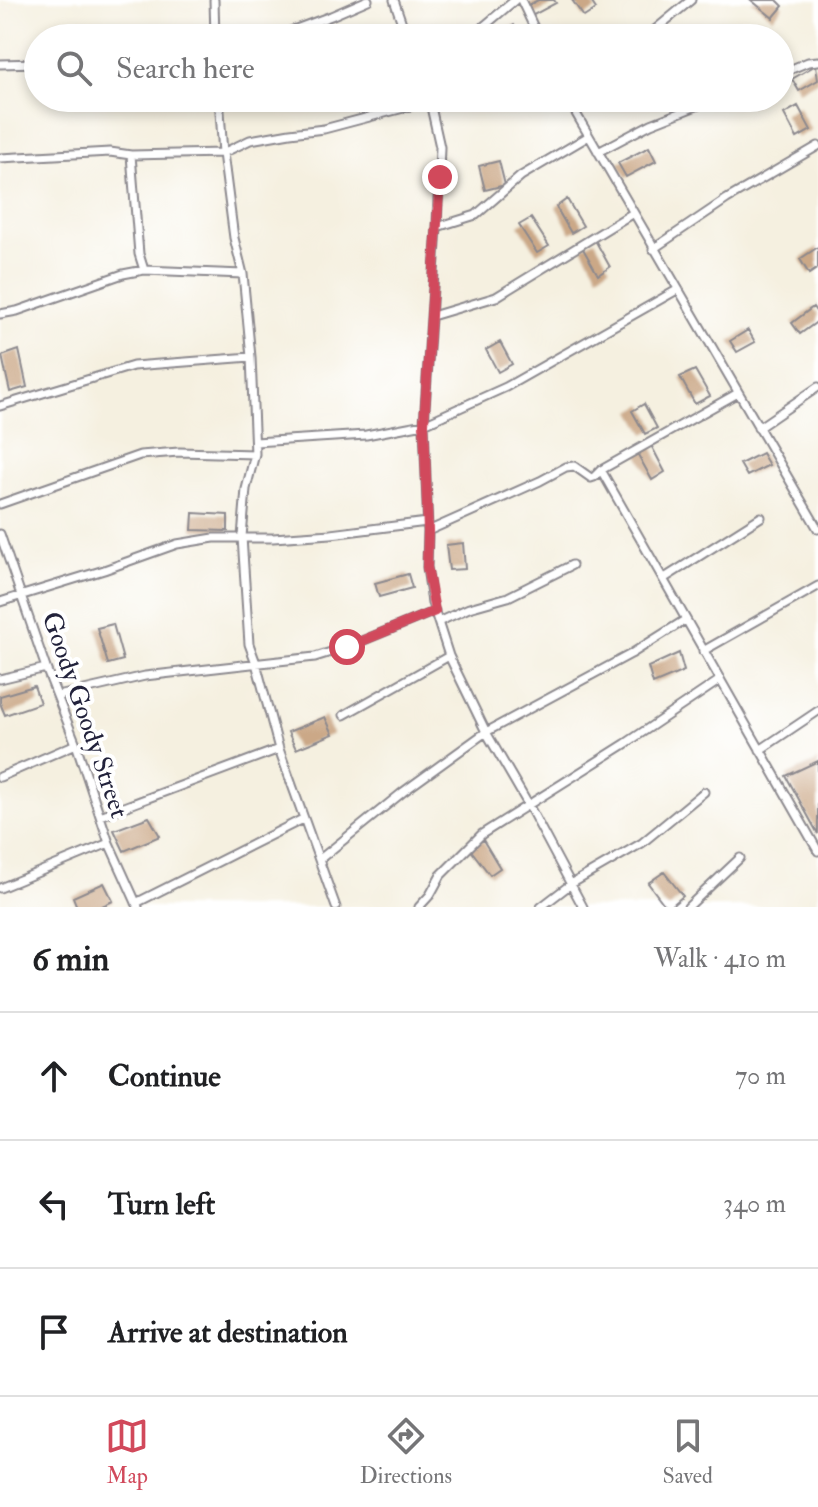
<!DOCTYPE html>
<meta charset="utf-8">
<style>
:root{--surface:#fff;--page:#f2f2f2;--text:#202124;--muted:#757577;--line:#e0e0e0;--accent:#d1495b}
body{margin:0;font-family:"IM FELL Double Pica",serif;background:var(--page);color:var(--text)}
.stop{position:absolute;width:24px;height:24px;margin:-18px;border:6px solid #d1495b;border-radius:50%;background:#fff}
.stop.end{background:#d1495b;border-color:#fff;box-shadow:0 2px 8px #0008}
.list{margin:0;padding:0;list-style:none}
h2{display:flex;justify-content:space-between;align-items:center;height:104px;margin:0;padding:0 32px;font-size:34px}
h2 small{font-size:26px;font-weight:400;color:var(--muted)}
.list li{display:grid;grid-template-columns:52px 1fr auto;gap:24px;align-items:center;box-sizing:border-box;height:128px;padding:0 32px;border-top:2px solid var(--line)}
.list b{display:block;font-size:30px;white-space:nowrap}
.list em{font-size:26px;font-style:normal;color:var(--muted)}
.icon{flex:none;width:44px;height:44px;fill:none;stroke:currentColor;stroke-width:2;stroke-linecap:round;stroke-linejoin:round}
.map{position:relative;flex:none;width:818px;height:907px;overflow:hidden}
.search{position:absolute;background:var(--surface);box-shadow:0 4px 12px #0003;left:24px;right:24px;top:24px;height:88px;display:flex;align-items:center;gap:20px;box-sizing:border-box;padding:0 28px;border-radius:44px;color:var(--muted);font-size:30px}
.sheet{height:488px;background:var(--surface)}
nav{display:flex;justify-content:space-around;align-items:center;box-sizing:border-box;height:112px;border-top:2px solid var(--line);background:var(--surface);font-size:22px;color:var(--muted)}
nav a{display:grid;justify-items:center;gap:4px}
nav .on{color:var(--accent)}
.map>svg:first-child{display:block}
.building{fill:#cba887}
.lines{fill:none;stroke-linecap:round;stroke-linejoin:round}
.street-casing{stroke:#8c898e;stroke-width:11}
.street{stroke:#fff;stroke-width:7}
.route{stroke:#d1495b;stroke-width:10}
.labels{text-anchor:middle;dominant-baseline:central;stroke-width:8;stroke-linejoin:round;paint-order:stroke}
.street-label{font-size:26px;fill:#22223b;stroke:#fff}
</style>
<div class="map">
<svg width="818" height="907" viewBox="0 0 818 907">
<rect width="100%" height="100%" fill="#fff"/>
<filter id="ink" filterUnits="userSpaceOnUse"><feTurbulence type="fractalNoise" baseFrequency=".0125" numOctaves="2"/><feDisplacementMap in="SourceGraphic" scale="16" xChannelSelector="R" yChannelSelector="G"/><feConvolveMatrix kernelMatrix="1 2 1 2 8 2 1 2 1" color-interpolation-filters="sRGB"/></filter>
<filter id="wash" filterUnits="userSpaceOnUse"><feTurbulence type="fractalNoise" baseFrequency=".006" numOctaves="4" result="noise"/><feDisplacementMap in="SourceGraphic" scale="32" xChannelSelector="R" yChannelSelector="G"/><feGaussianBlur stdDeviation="1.8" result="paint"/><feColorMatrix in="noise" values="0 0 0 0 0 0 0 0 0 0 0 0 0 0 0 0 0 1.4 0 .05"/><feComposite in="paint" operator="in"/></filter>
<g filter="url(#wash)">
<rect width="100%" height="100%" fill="#f5f0e0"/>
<g id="blocks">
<path class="building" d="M538,0H554L556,3L528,18L523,8Z
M572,0H590L596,9L584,17Z
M751,0H777L783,6L773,18Z
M514,25L521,36L518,38H493Z
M816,65L818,80L799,91L792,79Z
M798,106L811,130L797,138L784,114Z
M649,147L656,161L626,177L618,163Z
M499,161L505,185L485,190L479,166Z
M567,199L583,226L571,233L556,207Z
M531,218L549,246L537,253L519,225Z
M595,240L610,267L598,275L582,247Z
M818,247V268L809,274L800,259Z
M813,307L818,314V321L800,334L792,323Z
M748,330L755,342L737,352L730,341Z
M500,342L512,364L498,372L486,350Z
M19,350L27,387L10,392L2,356Z
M695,370L710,396L695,404L680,377Z
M644,404L657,428L645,434L632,411Z
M651,445L665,472L652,480L637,453Z
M762,453L769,465L747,476L740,464Z
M193,513L228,515V531L192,530Z
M463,543L465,569L449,570L446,545Z
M408,574L412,588L379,597L375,583Z
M113,624L123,660L108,664L97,628Z
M679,653L684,671L653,684L648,667Z
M34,686L40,703L5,715L0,703V696Z
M325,717L333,734L296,749L288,732Z
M818,761V834L786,776Z
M149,817L160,836L124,851L114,830Z
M483,840L500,868L490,875L470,849Z
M664,872L683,896L670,907H666L648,883Z
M104,883L113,901L100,907H77L73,897Z"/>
</g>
</g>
<g filter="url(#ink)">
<use href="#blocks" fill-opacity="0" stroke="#8c898e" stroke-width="2"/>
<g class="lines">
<defs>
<path id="street" d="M214,0L215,38
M394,0L407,38
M521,0L539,38
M236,38L288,32L331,16L368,0
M470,38L515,0
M645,38L691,0
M0,64L38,63
M780,74L808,62L818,61
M219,98L223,153L234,238L243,274L251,357L255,454L246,489L242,537L249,644L256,663L279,749L336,907
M429,98L440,147L437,227L424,424L428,531L427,567L432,603L449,656L486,732L529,806L583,907
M567,98L818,529
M598,152L651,124L717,98
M131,155L139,254L144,270
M0,158L110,152L131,155L223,153L250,140L290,133L324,129L430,101
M437,227L476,215L521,176L589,136
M653,249L727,199L818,146
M0,314L17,311L123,274L144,270L243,274
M432,316L496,297L633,213
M0,406L133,366L251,357
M758,428L818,387
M255,442L366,435L424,424L506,387L677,290
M601,470L818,851
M0,504L140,455L179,452L255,454
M428,531L540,481L566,467L574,466L591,478L594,477L601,470L738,393
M0,534L46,668L76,744L109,843L138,907
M663,579L761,517
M0,602L104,570L177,544L214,538H273L331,534L427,522
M438,622L469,608L508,597L572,565
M703,651L818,586
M0,679L46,668
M58,696L145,676L315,657L347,647L435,611
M344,715L449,656
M760,750L818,711
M0,777L76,744
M100,816L279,749
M320,859L403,792L486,732L631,654L685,620
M0,888L109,843
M136,903L303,819
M419,907L430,895L441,875L482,834L625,744L720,680
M541,907L571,884L642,843L704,792
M688,907L740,858"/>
</defs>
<use href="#street" class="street-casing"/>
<use href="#street" class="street"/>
</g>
</g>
<g class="lines" filter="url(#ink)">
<path class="route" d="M347,647L435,611L427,567L428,531L424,424L440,177"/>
</g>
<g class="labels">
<g class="street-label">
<text transform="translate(85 715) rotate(71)">Goody Goody Street</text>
</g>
</g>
</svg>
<div class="stop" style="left:347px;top:647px"></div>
<div class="stop end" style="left:440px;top:177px"></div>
<div class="search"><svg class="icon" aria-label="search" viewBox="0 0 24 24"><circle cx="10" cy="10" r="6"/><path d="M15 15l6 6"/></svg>Search here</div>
</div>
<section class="sheet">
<h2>6 min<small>Walk · 410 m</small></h2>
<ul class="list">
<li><svg class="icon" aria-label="ahead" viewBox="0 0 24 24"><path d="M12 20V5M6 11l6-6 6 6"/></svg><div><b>Continue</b></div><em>70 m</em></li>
<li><svg class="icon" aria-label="left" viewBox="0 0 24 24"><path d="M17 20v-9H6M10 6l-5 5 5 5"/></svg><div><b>Turn left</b></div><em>340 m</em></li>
<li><svg class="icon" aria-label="arrive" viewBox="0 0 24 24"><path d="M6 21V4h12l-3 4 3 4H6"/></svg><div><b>Arrive at destination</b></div></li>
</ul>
</section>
<nav>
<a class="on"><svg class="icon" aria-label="map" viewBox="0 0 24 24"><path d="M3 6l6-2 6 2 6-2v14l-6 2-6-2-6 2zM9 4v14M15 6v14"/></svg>Map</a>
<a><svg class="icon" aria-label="directions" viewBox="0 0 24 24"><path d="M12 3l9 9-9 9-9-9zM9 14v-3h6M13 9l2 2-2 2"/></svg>Directions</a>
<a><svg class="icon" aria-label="saved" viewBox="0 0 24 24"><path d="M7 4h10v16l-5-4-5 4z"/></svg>Saved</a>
</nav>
